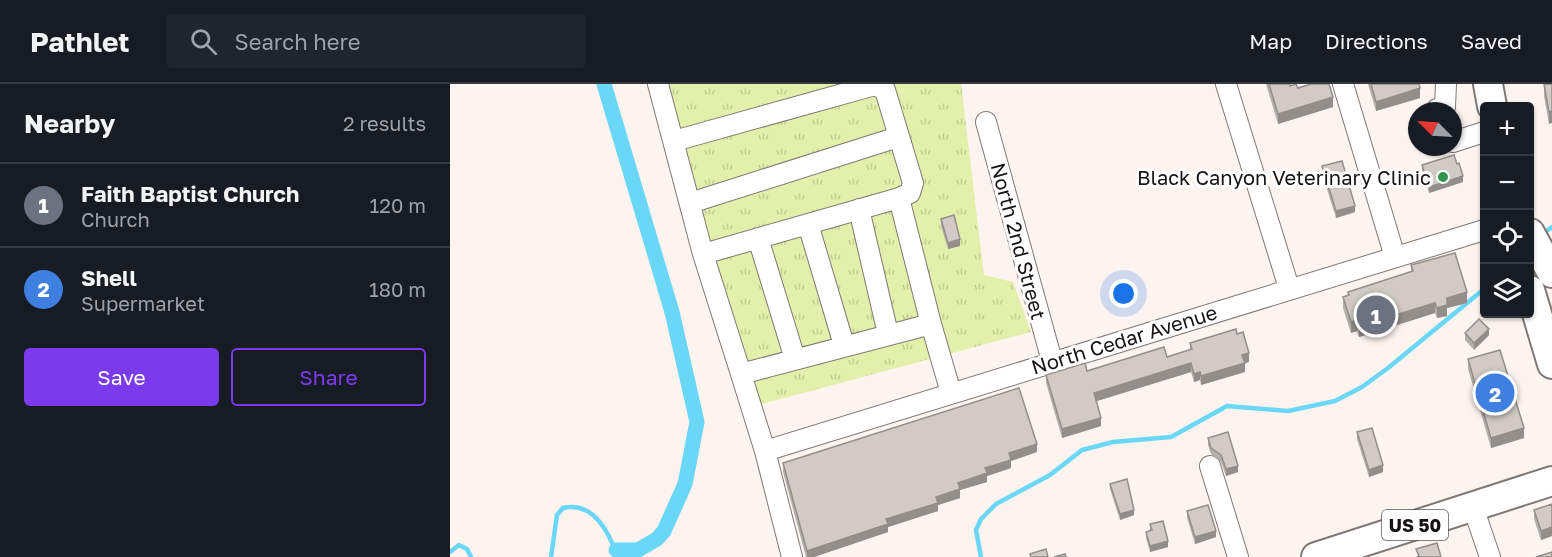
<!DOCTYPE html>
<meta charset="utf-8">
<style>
:root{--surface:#171b24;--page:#20242c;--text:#f1f3f6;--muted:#9ea1a6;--line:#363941;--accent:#7c3aed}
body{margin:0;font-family:"Golos Text",sans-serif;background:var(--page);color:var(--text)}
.controls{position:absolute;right:18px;top:18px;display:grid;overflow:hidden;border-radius:6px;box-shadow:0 2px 4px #0004}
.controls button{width:54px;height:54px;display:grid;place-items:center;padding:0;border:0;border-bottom:2px solid var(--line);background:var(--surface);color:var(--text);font:30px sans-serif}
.compass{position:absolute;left:958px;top:18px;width:54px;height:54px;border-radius:50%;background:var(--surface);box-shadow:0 2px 4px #0004;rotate:294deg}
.you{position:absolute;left:674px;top:210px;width:21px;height:21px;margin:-15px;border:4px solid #fff;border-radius:50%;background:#1a73e8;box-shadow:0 0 0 9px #1a73e833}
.badge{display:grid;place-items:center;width:39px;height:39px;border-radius:50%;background:var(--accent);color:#fff;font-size:20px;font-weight:700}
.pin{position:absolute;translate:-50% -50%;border:3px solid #fff;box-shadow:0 2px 6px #0006}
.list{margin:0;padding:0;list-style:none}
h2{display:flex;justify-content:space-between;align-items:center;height:78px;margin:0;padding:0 24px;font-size:26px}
h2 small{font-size:20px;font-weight:400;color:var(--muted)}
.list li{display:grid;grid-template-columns:39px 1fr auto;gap:18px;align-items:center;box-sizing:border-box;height:84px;padding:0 24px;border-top:2px solid var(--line)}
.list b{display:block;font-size:22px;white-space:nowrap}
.list p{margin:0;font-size:20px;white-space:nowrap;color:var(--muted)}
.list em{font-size:20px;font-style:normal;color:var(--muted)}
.actions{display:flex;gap:12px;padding:18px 24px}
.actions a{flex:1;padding:14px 0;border:2px solid var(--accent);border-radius:6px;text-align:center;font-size:21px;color:var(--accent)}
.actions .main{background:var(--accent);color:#fff}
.icon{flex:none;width:33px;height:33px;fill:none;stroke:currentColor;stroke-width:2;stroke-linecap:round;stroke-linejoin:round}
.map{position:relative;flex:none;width:1102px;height:473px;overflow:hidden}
header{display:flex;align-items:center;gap:36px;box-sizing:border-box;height:84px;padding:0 30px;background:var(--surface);border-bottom:2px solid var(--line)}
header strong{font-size:28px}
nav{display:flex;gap:33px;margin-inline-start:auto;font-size:21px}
.search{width:420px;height:54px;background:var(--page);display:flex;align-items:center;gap:15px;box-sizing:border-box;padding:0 21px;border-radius:6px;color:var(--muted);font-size:22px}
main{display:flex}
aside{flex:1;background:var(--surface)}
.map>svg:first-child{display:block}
.park{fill:url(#park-tufts)}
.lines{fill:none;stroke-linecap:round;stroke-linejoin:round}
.stream{stroke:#69d7f5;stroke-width:4.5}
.canal{stroke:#69d7f5;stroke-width:15}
.minor-casing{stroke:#807874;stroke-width:22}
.highway-casing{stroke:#807874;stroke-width:32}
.minor{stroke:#fff;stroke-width:20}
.highway{stroke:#fff;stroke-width:28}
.wall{fill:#b5afa9}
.shaded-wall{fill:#938e8a}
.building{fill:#d2cbc5;stroke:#938e8a;stroke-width:1.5}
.poi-dot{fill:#2e964d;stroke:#fff;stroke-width:2}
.labels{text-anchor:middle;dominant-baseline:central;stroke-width:6;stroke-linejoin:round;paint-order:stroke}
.shield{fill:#fff;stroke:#5b5958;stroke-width:1.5}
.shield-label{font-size:18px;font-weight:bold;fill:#151211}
.poi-label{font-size:20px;fill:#151211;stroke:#fff;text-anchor:end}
.street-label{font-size:20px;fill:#151211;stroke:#fff}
</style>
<header>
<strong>Pathlet</strong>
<div class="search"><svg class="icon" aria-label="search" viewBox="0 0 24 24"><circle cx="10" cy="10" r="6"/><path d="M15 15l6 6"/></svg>Search here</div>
<nav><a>Map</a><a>Directions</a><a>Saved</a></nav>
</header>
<main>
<aside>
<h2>Nearby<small>2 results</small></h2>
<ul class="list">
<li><span class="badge" style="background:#6b7280">1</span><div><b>Faith Baptist Church</b><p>Church</p></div><em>120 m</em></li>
<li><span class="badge" style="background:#3f7fe0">2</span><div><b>Shell</b><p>Supermarket</p></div><em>180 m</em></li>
</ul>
<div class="actions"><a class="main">Save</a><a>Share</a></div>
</aside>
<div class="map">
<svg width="1102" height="473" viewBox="0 0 1102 473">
<defs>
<pattern id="park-tufts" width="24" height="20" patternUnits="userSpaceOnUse" patternTransform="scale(1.5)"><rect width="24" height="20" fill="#e3f0ab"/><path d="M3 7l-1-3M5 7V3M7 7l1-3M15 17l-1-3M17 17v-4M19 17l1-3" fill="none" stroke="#c2cd92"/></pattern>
</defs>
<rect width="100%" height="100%" fill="#fdf3ef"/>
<path class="park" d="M205,0H511L534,191L563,198L581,248L305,322Z"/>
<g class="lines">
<path class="stream" d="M1092,150L1102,143
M0,468L9,461L17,465L21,473
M101,473L107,431L113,424C144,417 159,449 168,473
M531,473L526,446L531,435L546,420L600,391L632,366L663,358L721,353L777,322L838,327L885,317L912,303L938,284L1034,205"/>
<path class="canal" d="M154,0L222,228L247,338L235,400L214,447L207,455L188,466H166"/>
<defs>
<path id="minor" d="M208,0L253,170L449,114L460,109L463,99L435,6L425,1L224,57
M776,0L839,204
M893,0L945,173
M987,25L995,23L996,0
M536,38L602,277
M1003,58L1034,48
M240,119L448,53
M409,125L438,250
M358,140L394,261
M308,154L345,275
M253,170L291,290L481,240L449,114
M481,240L501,309
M291,290L315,367L342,473
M315,367L1034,146
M760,382L788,473
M1023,423L1040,473"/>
<path id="highway" d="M1038,0L1042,22
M1080,149L1102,189
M1080,206L1102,280
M866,473L1102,397"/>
</defs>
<use href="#minor" class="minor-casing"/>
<use href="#highway" class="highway-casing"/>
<use href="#minor" class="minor"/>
<use href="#highway" class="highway"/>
</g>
<path class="wall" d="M816,0H840V2L848,4L883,23L828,40Z
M918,0H969L970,14L926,27Z
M1094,0H1102L1099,40L1094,12Z
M1007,80L1013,98L979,109L972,88V81Z
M872,82L905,128L886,134L872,89Z
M491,135L510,162L498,165L491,142Z
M961,181L1017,219L997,224V232L987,234L985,229L909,253L907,247L901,249L893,224V213L898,211V208L961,188Z
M1015,249L1039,251L1024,266L1015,256Z
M740,259L799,278L795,279V288L751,301L750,296L744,298L741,288L646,317L651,342L612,354L596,299V291L637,287L717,273L740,266Z
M1018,275L1074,354L1041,364L1018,285Z
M907,348L933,388L919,393L907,355Z
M758,354L788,388L776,392L771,378L761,370L758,361Z
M587,368L561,377V384L537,392V398L510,406V414L488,421V427L438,443V448L364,473H356L333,388V379Z
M660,400L684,431L670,436L660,405Z
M1102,420V452L1091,456L1084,435V426Z
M737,427L766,453L745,460L737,434Z
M700,440L718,463L700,468L696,454V448L700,446Z"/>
<path class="shaded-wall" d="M970,4V14L926,27V18Z
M883,13V23L828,40V30Z
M1102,27V39L1099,40V28Z
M1013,92V98L979,109V103Z
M905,122V128L886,134V127Z
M510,155V162L498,165V159Z
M1017,208V219L997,224V214Z
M985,219V229L909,253V242Z
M997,221V232L987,234V224Z
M907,236V247L901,249V238Z
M1039,245V251L1024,266V259Z
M799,269V278L795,279V288L751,301V292L792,271Z
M741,279V288L644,318V309Z
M750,288V296L744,298V290Z
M651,334V342L612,354V345Z
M1074,344V354L1041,364V354Z
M587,360V368L561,377V384L537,392V398L510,406V414L488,421V427L438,443V448L364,473H357V467L436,435L486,413L508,399L559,369Z
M933,381V388L919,393V386Z
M788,382V388L776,392V385Z
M684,426V431L670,436V430Z
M1102,443V452L1091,456V447Z
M766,447V453L745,460V453Z
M718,457V463L700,468V462Z"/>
<path class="building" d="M819,0H840V2L846,0L848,4L861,0H879L883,13L828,30Z
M921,0H969L970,4L926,18Z
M1094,0H1102V27L1099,28Z
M1004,71L1007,80L1009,79L1013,92L979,103L972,81Z
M892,77L905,122L886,127L872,82Z
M504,131L510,155L498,159L491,135Z
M1005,169L1017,208L997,214V221L987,224L985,219L909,242L907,236L901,238L893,213L899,211L898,208L963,187L961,181Z
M1029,235L1039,245L1024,259L1015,249Z
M786,245L787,250L793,248L799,269L792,271L795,279L751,292L750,288L744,290L741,279L644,309L651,334L612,345L596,291L635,279L637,287L714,263L717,273L742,265L740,259Z
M1050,266L1074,344L1041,354L1018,275Z
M569,304L587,360L559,369L561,376L535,384L537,389L508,399L510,405L486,413L488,419L436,435L438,440L357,467L333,379Z
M922,344L933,381L919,386L907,348Z
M778,348L788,382L776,385L771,371L761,364L758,354Z
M677,395L684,426L670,430L660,400Z
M1102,420V443L1091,447L1084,426Z
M758,421L766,447L745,453L737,427Z
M713,437L718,457L700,462L696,448L702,446L700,440Z
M987,459L991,473H967L969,472L966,465Z
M596,465L598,473H581L580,470Z
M1102,468V473H1086Z
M615,470L616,473H604Z"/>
<circle class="poi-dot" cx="993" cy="93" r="6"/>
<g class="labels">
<rect class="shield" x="932" y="426" width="66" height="30" rx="4.5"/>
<g class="shield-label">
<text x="965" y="441">US 50</text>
</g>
<g class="poi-label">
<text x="981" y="93">Black Canyon Veterinary Clinic</text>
</g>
<g class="street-label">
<text transform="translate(569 157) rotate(75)">North 2nd Street</text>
<text transform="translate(674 255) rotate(-17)">North Cedar Avenue</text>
</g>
</g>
</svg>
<div class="controls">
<button>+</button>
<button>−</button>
<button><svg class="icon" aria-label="locate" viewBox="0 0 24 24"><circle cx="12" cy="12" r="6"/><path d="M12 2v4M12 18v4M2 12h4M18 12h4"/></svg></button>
<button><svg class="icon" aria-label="layers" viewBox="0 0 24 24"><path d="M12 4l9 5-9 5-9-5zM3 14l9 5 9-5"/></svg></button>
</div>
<svg class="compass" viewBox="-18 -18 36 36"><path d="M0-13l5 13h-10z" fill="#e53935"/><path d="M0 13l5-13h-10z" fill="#9ea1a6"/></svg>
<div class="you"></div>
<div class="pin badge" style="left:926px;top:231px;background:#6b7280">1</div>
<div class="pin badge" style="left:1045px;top:309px;background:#3f7fe0">2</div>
</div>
</main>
